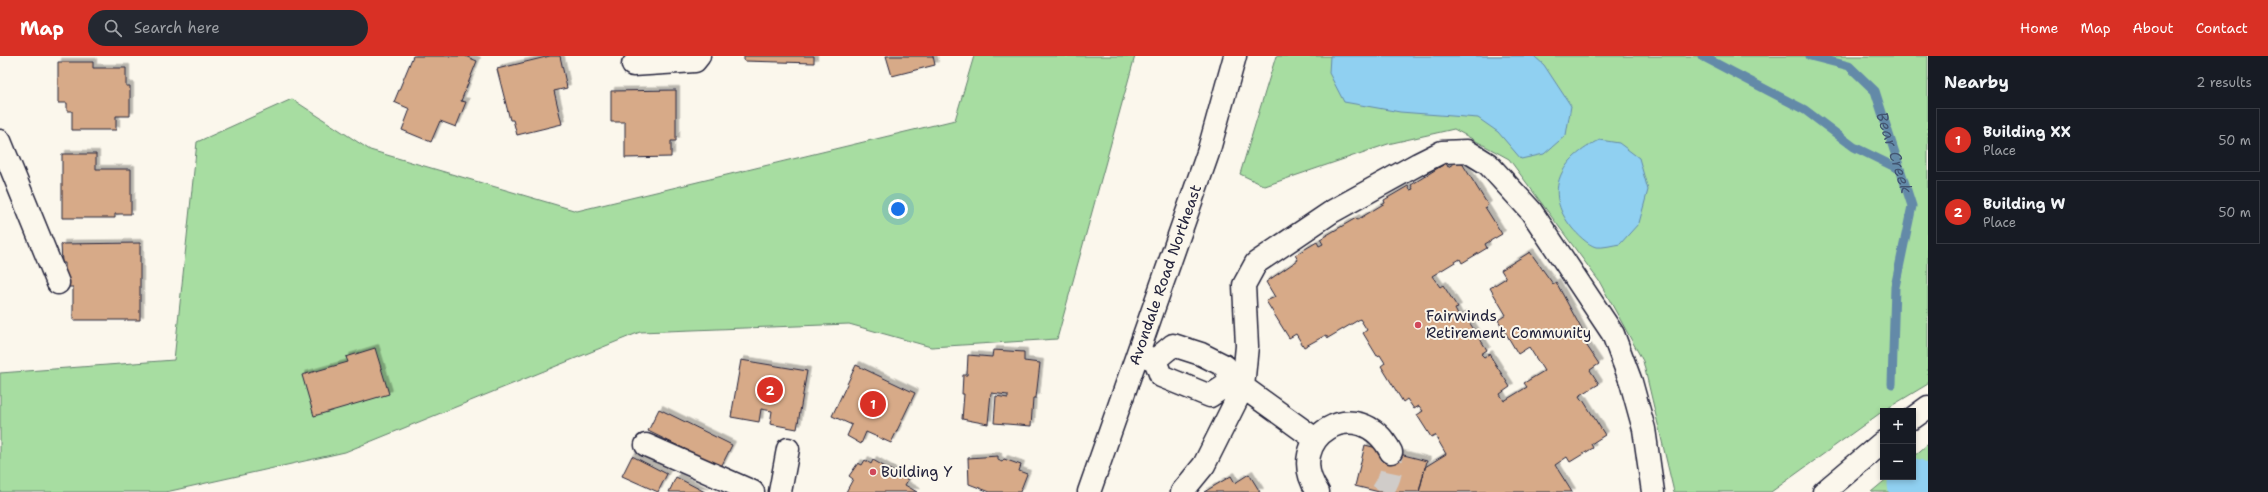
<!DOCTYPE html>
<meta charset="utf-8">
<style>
:root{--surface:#171b24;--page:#242831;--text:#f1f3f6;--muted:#9ea1a6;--line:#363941;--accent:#d93025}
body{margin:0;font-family:"Shantell Sans",sans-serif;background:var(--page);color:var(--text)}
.controls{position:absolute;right:12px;bottom:12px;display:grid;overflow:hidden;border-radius:0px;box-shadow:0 2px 6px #0003}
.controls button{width:36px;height:36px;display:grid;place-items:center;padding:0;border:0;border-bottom:1px solid var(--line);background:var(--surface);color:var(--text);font:20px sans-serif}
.you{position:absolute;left:898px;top:153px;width:14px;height:14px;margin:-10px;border:3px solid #fff;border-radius:50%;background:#1a73e8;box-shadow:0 0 0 6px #1a73e833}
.badge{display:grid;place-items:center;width:26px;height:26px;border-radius:50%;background:var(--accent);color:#fff;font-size:13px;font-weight:700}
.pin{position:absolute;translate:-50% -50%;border:2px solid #fff;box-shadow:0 1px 4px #0006}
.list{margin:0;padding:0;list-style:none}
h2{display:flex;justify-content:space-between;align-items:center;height:52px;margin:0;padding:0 16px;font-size:17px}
h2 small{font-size:13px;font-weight:400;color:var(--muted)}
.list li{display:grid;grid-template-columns:26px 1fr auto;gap:12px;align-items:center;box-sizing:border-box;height:64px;margin:0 8px 8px;padding:0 8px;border:1px solid var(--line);border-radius:0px}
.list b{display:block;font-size:15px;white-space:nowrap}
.list p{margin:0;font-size:13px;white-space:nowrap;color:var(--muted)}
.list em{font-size:13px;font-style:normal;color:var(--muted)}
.icon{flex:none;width:22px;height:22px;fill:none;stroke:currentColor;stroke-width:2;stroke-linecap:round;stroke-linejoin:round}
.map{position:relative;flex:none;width:1928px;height:436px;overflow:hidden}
header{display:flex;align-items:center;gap:24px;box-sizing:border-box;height:56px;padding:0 20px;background:var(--accent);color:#fff}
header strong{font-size:19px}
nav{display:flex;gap:22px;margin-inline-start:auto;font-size:14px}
.search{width:280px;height:36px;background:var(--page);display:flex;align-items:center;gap:10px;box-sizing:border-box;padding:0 14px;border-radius:22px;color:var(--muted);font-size:15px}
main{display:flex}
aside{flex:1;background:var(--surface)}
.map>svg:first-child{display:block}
.green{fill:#a7dda1;stroke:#64806e}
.water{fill:#90d0f1;stroke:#648aa8}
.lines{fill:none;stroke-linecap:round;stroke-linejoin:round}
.stream{stroke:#648aa8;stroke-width:9}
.river{stroke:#90d0f1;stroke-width:51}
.building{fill:#d7aa88;stroke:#22223b;filter:url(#shadow)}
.minor-tunnel{stroke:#d0ccc9;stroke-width:22;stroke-dasharray:22 11;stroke-linecap:butt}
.minor-casing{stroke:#22223b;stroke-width:25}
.major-casing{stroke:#22223b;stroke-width:25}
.minor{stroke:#fbf7ec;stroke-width:22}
.major{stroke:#fbf7ec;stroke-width:22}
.poi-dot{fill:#d1495b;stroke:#fbf7ec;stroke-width:1.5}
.labels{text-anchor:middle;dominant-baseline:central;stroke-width:4;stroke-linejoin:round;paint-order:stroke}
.street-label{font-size:15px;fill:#22223b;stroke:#fbf7ec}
.poi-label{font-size:15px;fill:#22223b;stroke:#fbf7ec;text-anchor:start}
.water-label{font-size:16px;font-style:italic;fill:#435672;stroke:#fbf7ec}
</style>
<header>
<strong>Map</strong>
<div class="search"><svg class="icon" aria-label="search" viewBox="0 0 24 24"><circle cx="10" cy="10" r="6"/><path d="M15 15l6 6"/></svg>Search here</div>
<nav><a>Home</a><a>Map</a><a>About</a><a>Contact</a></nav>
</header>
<main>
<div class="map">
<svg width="1928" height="436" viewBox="0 0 1928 436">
<defs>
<filter id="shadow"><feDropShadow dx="3.5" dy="-3.5" stdDeviation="0" flood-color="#0004"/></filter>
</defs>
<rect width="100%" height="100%" fill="#fbf7ec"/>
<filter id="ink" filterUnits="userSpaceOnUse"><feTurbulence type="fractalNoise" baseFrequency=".025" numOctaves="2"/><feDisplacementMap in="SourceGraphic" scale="8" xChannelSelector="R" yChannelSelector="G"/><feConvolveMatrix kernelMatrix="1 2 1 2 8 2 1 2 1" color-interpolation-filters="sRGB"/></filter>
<g filter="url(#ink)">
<path class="green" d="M974,0H1135L1057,283L931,291L849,268L640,276L345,396L166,436H0V317L174,304L197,86L292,43L370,94L577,155L955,64Z
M1276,0H1928V328L1883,355L1771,436H1674L1643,305L1599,225L1509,103L1454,73L1388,88L1265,130L1240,118Z
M1928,388V436H1871L1889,421H1913V401Z"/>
<path class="water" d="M1330,0H1534L1544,9L1571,50L1566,79L1544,98L1521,103L1498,76L1478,62L1400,56L1344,46L1329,17Z
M1600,84L1619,87L1639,102L1648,134L1639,167L1620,188C1613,189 1603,192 1596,191C1588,189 1577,178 1572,172C1542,135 1561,102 1600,84Z"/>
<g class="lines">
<g class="stream">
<path d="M1702,0L1805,54L1854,91L1899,113"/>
<path id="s1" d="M1810,0L1849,10L1875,35L1912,150L1895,231L1892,328"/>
</g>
<path class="river" d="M1913,428L1915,436"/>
</g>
<path class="building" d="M413,0H465L477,5L461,45L466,46L456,71L440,65L431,86L402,74L410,53L394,46Z
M550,0H560L567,32L554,35L562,68L517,79L513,64H510L497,13Z
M744,0H814V7L744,5Z
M886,0H933L935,9L892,20Z
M58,6H93V12H126V30H130V60H116V74H72V55H67V47H58Z
M676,34V85H671V101L625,102V66H611V35Z
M62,98H96V113H131V158H115V162H62Z
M1460,104L1488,149L1485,151L1502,178L1485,188L1487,192L1462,207L1460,203L1432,220L1440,231L1443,229L1458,252L1455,253L1459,261L1464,258L1487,294L1481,298L1484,301L1489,298L1510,331L1500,338L1504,345L1527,331L1524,327L1544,315L1529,291L1518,298L1498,264L1506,259L1490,232L1506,222L1501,214L1530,196L1553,228L1556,226L1588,285L1585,287L1599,308L1590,314L1599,328L1579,340L1582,345L1583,344L1605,379L1591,388L1593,392L1570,406L1567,401L1555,409L1572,436H1419L1425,411L1446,398L1435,379L1431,381L1417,359L1423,355L1419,350L1414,353L1407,343L1403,346L1381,310L1385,307L1380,299L1377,300L1363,277L1367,274L1360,263L1328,282L1326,279L1304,291L1296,278L1289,282L1266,245L1275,241L1266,226L1298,204L1295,199L1317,186L1319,190L1323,188L1320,183L1356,162L1357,164L1385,147L1384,144L1408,130L1410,134L1413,133L1411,129L1446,107L1448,111Z
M140,187V264H73V231H65V207H62L61,188Z
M375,292L389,338L314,360L302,319L348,306L346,301Z
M993,294L1024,296V305L1040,307L1036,342H1033L1031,370L994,367L996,340L1008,342V339L991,337L988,368L962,363L964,338H962L963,319H967L968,299L992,301Z
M741,304L807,315L797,373L770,368L772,355L761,353L759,366L731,361Z
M856,309L915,337L891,387L866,376L861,388L847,380L852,369L832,360Z
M659,353L732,389L721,411L648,375Z
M1365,389L1427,405L1419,436H1379L1355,430Z
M632,400L667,418L658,436L622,420Z
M998,400V404L1002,406L1004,403L1021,409L1019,415L1027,418L1020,436H990L969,428L968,402Z
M865,404L871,408L873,404L908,424L905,429L917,436H846L853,423L849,420L858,407L862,409Z
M1249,418L1260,436H1204L1231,420L1235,427Z
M676,421L705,436H669Z"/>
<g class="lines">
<path class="minor-tunnel" d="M1382,436C1391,422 1393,412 1391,396"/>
<defs>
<path id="minor" d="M633,9L695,5L699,0
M0,85L58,227
M1142,299L1155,304L1161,320L1210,340L1231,326
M1155,304L1173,289L1201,298L1225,310L1231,326L1243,331L1315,383
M646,389L753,436
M780,436L788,393
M1182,436L1204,409L1243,331L1247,290L1244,229L1256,207L1333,155L1418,108L1442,96L1467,95L1488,108L1531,155L1613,278L1631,326L1644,373L1653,436
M1318,436C1281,383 1358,333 1391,396"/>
<g id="major">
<path d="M1913,362L1928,351"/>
<path id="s2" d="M1089,436L1208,97L1235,0"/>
<path d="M1824,436L1883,386"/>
</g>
</defs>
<use href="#minor" class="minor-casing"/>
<use href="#major" class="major-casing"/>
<use href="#minor" class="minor"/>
<use href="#major" class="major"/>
</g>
</g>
<g class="poi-dot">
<circle cx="1418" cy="269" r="4"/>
<circle cx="873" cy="416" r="4"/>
</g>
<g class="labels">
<g class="street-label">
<text stroke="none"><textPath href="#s2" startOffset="230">Avondale Road Northeast</textPath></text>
</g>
<g class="poi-label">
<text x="1426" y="260">Fairwinds<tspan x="1426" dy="17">Retirement Community</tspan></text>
<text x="881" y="416">Building Y</text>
</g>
<g class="water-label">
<text stroke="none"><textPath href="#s1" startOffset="141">Bear Creek</textPath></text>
</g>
</g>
</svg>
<div class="controls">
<button>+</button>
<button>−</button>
</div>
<div class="you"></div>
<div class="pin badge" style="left:873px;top:348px">1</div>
<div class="pin badge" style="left:770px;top:334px">2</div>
</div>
<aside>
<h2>Nearby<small>2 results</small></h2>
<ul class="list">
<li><span class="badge">1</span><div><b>Building XX</b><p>Place</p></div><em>50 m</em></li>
<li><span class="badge">2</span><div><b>Building W</b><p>Place</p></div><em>50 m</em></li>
</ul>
</aside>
</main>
